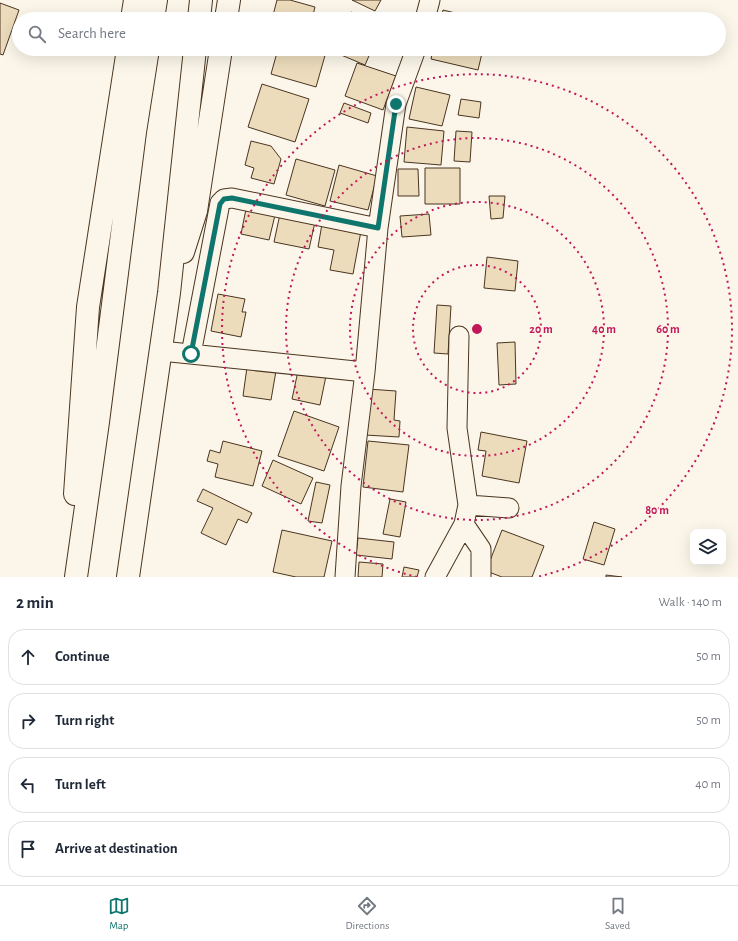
<!DOCTYPE html>
<meta charset="utf-8">
<style>
:root{--surface:#fff;--page:#f2f2f3;--text:#1f2937;--muted:#747a83;--line:#e0e1e3;--accent:#0f766e}
body{margin:0;font-family:"Alegreya Sans",sans-serif;background:var(--page);color:var(--text)}
.controls{position:absolute;right:12px;bottom:12px;display:grid;overflow:hidden;border-radius:8px;box-shadow:0 4px 16px #0002}
.controls button{width:36px;height:36px;display:grid;place-items:center;padding:0;border:0;border-bottom:1px solid var(--line);background:var(--surface);color:var(--text);font:20px sans-serif}
.stop{position:absolute;width:12px;height:12px;margin:-9px;border:3px solid #0f766e;border-radius:50%;background:#fff}
.stop.end{background:#0f766e;border-color:#fff;box-shadow:0 1px 4px #0008}
.list{margin:0;padding:0;list-style:none}
h2{display:flex;justify-content:space-between;align-items:center;height:52px;margin:0;padding:0 16px;font-size:17px}
h2 small{font-size:13px;font-weight:400;color:var(--muted)}
.list li{display:grid;grid-template-columns:26px 1fr auto;gap:12px;align-items:center;box-sizing:border-box;height:56px;margin:0 8px 8px;padding:0 8px;border:1px solid var(--line);border-radius:16px}
.list b{display:block;font-size:15px;white-space:nowrap}
.list em{font-size:13px;font-style:normal;color:var(--muted)}
.icon{flex:none;width:22px;height:22px;fill:none;stroke:currentColor;stroke-width:2;stroke-linecap:round;stroke-linejoin:round}
.map{position:relative;flex:none;width:738px;height:577px;overflow:hidden}
.search{position:absolute;background:var(--surface);box-shadow:0 4px 16px #0002;left:12px;right:12px;top:12px;height:44px;display:flex;align-items:center;gap:10px;box-sizing:border-box;padding:0 14px;border-radius:22px;color:var(--muted);font-size:15px}
.sheet{height:308px;background:var(--surface)}
nav{display:flex;justify-content:space-around;align-items:center;box-sizing:border-box;height:56px;border-top:1px solid var(--line);background:var(--surface);font-size:11px;color:var(--muted)}
nav a{display:grid;justify-items:center;gap:2px}
nav .on{color:var(--accent)}
.map>svg:first-child{display:block}
.building{fill:#ecdcbc;stroke:#4a3520}
.lines{fill:none;stroke-linecap:round;stroke-linejoin:round}
.minor-casing{stroke:#4a3520;stroke-width:21}
.trunk-casing{stroke:#4a3520;stroke-width:24}
.minor{stroke:#fbf6e9;stroke-width:19}
.trunk{stroke:#fbf6e9;stroke-width:22}
.route{stroke:#0f766e;stroke-width:5}
.ring{fill:none;stroke:#c2185b;stroke-width:2;stroke-dasharray:2 4}
.centre{fill:#c2185b;stroke:#fbf6e9;stroke-width:2}
.ring-label{font-size:12px;text-anchor:middle;font-weight:bold;fill:#c2185b;stroke:#fbf6e9;stroke-width:3;stroke-linejoin:round;paint-order:stroke}
</style>
<div class="map">
<svg width="738" height="577" viewBox="0 0 738 577">
<rect width="100%" height="100%" fill="#fbf6e9"/>
<path class="building" d="M277,0H290L315,7L312,19H272Z
M352,0H381L375,11Z
M0,3L19,10L3,55L0,54Z
M443,10L480,19H441Z
M351,12L367,19H348Z
M278,49H315L326,52L316,87L271,74Z
M335,49H372L365,65L334,52Z
M433,49H483L478,70L431,59Z
M357,63L396,76L383,110L345,96Z
M262,84L309,99L295,142L248,127Z
M416,87L450,95L442,126L409,119Z
M461,99L481,102L479,118L458,115Z
M344,103L371,113L368,123L340,113Z
M407,127L444,131L441,165L404,162Z
M456,131L472,132L470,162L454,161Z
M251,141L271,146L281,159L274,184L251,178L254,168L245,165Z
M296,159L335,170L325,206L286,195Z
M339,165L377,176L368,210L330,201Z
M425,168H460V204H425Z
M398,169H418L419,196H398Z
M489,196H505L503,218L491,219Z
M247,204L276,211L269,240L241,234Z
M280,214L315,222L309,249L274,242Z
M429,214L431,235L402,237L400,216Z
M322,224L361,231L353,274L330,270L334,250L318,247Z
M487,257L518,261L515,291L484,288Z
M218,294L245,299L242,312H246L241,337L211,331Z
M437,305L451,306L448,354L434,353Z
M515,342L516,384L499,385L497,343Z
M248,360L277,365L271,400L243,396Z
M298,371L326,376L320,405L292,399Z
M368,389L396,391L394,420L400,421L399,437L365,435Z
M294,411L339,427L324,471L278,456Z
M481,432L527,441L519,483L482,476L486,451L478,450Z
M223,441L262,451L253,486L215,477L218,464L207,461L210,450L220,453Z
M368,441L409,445L403,492L363,487Z
M273,460L313,478L301,504L262,486Z
M316,482L330,485L322,523L308,521Z
M203,489L252,513L247,523L238,519L226,545L201,533L213,508L197,501Z
M390,499L406,502L400,537L383,534Z
M594,522L615,529L604,565L583,559Z
M282,530L332,541L324,577H296L273,572Z
M502,530L544,546L532,577H502L486,571Z
M358,538L394,542L392,559L356,555Z
M359,562L383,564L382,577H358Z
M404,567L419,570L417,577H402Z
M606,575L622,577H606Z"/>
<g class="lines">
<defs>
<path id="minor" d="M425,19L430,0
M161,351L365,372
M191,354L220,203L224,199L232,198L378,228
M468,505L509,508
M464,524L481,549V577
M345,577L351,486L365,372L378,228L396,104L416,49
M435,577L464,524L468,505L457,428L459,336"/>
<path id="trunk" d="M132,19L135,0
M153,19L156,0
M199,19L201,0
M226,19L229,0
M183,252L196,211L221,49
M75,494L88,307L128,49
M76,577L98,422L135,132L148,49
M128,577L169,293L195,49"/>
</defs>
<use href="#minor" class="minor-casing"/>
<use href="#trunk" class="trunk-casing"/>
<use href="#minor" class="minor"/>
<use href="#trunk" class="trunk"/>
</g>
<g class="lines">
<path class="route" d="M191,354L220,204L224,199L232,198L378,228L396,104"/>
</g>
<g class="ring">
<circle cx="477" cy="329" r="64"/>
<circle cx="477" cy="329" r="127"/>
<circle cx="477" cy="329" r="191"/>
<path d="M417 577A255 255 0 1 1 537 577"/>
</g>
<circle cx="477" cy="329" r="6" class="centre"/>
<g class="ring-label">
<text x="541" y="333">20 m</text>
<text x="604" y="333">40 m</text>
<text x="668" y="333">60 m</text>
<text x="657" y="514">80 m</text>
</g>
</svg>
<div class="controls">
<button><svg class="icon" aria-label="layers" viewBox="0 0 24 24"><path d="M12 4l9 5-9 5-9-5zM3 14l9 5 9-5"/></svg></button>
</div>
<div class="stop" style="left:191px;top:354px"></div>
<div class="stop end" style="left:396px;top:104px"></div>
<div class="search"><svg class="icon" aria-label="search" viewBox="0 0 24 24"><circle cx="10" cy="10" r="6"/><path d="M15 15l6 6"/></svg>Search here</div>
</div>
<section class="sheet">
<h2>2 min<small>Walk · 140 m</small></h2>
<ul class="list">
<li><svg class="icon" aria-label="ahead" viewBox="0 0 24 24"><path d="M12 20V5M6 11l6-6 6 6"/></svg><div><b>Continue</b></div><em>50 m</em></li>
<li><svg class="icon" aria-label="right" viewBox="0 0 24 24"><path d="M7 20v-9h11M14 6l5 5-5 5"/></svg><div><b>Turn right</b></div><em>50 m</em></li>
<li><svg class="icon" aria-label="left" viewBox="0 0 24 24"><path d="M17 20v-9H6M10 6l-5 5 5 5"/></svg><div><b>Turn left</b></div><em>40 m</em></li>
<li><svg class="icon" aria-label="arrive" viewBox="0 0 24 24"><path d="M6 21V4h12l-3 4 3 4H6"/></svg><div><b>Arrive at destination</b></div></li>
</ul>
</section>
<nav>
<a class="on"><svg class="icon" aria-label="map" viewBox="0 0 24 24"><path d="M3 6l6-2 6 2 6-2v14l-6 2-6-2-6 2zM9 4v14M15 6v14"/></svg>Map</a>
<a><svg class="icon" aria-label="directions" viewBox="0 0 24 24"><path d="M12 3l9 9-9 9-9-9zM9 14v-3h6M13 9l2 2-2 2"/></svg>Directions</a>
<a><svg class="icon" aria-label="saved" viewBox="0 0 24 24"><path d="M7 4h10v16l-5-4-5 4z"/></svg>Saved</a>
</nav>
